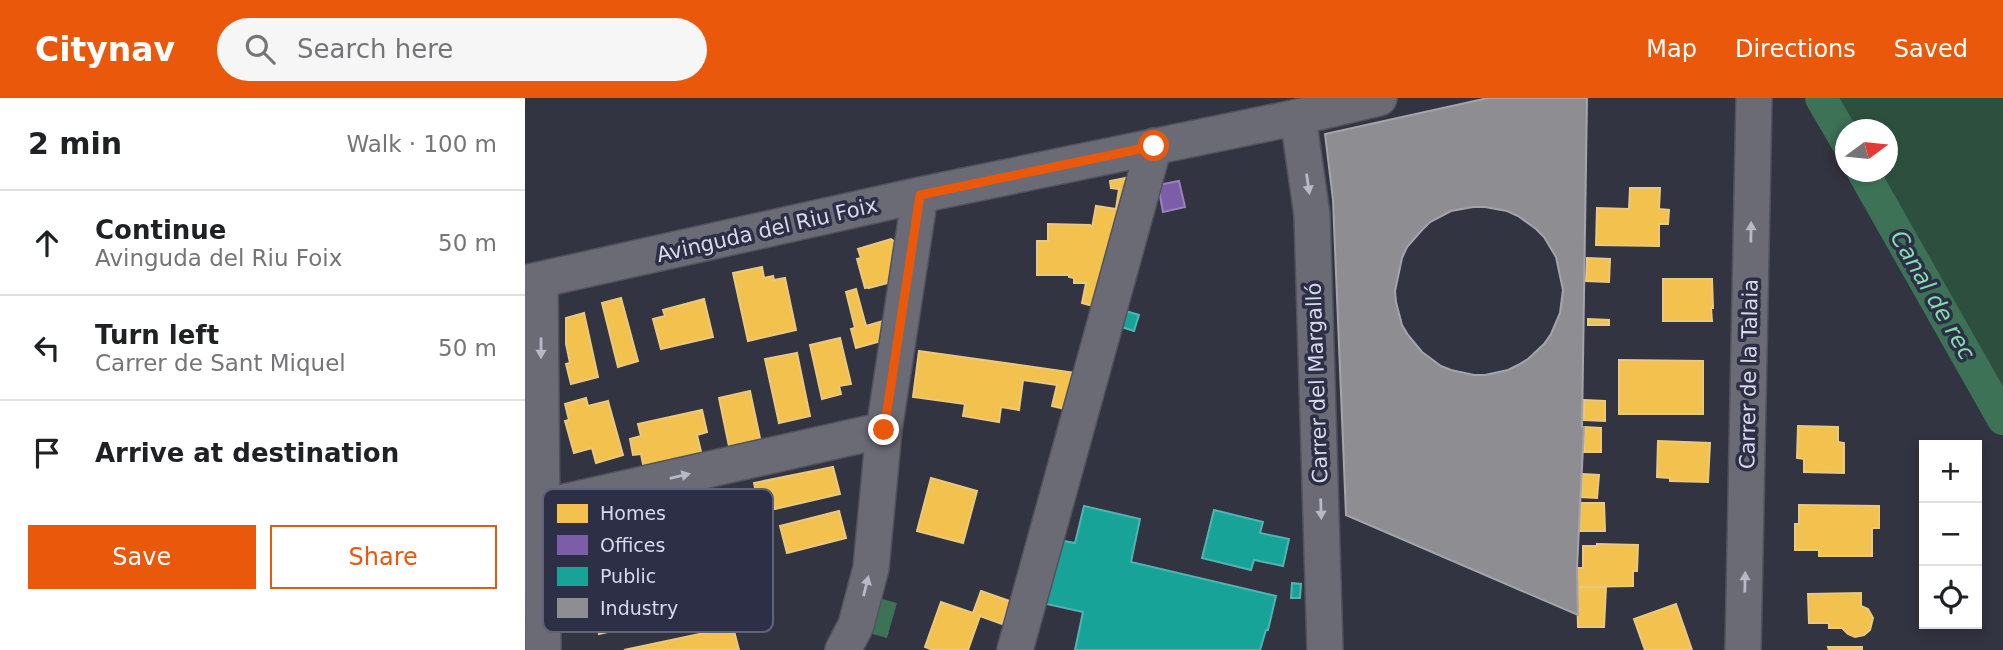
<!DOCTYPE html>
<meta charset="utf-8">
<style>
:root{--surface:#fff;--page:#f6f6f6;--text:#202124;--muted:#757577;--line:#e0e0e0;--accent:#ea580c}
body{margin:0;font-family:"DejaVu Sans",sans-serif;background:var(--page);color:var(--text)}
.controls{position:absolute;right:21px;bottom:21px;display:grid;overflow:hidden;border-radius:0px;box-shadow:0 4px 10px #0003}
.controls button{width:63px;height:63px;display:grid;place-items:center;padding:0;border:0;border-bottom:2px solid var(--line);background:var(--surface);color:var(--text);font:35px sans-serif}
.compass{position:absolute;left:1310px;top:21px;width:63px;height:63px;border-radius:50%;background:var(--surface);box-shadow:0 4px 10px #0003;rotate:75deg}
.stop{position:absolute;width:21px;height:21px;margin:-16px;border:5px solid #ea580c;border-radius:50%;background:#fff}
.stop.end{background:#ea580c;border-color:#fff;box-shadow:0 2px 7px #0008}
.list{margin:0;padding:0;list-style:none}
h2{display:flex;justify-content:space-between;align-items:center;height:91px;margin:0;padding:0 28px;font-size:30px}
h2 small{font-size:23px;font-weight:400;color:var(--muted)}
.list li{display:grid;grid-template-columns:46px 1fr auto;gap:21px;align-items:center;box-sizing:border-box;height:105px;padding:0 28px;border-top:2px solid var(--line)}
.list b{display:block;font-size:26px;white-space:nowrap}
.list p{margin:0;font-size:23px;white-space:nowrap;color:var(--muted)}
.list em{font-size:23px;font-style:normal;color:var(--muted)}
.actions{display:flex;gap:14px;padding:21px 28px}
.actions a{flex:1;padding:16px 0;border:2px solid var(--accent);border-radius:0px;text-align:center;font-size:24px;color:var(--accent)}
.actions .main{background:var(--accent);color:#fff}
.icon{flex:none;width:38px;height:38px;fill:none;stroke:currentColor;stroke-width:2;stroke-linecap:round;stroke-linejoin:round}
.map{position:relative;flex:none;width:1478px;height:552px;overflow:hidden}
header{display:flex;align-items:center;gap:42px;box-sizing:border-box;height:98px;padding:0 35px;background:var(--accent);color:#fff}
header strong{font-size:33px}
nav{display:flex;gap:38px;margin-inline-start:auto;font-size:24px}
.search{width:490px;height:63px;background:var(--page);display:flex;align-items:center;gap:18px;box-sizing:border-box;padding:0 24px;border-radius:38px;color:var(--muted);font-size:26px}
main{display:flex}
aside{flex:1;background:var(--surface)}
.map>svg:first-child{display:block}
.green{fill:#2d503e}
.water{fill:#3d7257}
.homes{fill:#f2c14e;stroke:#eac87d;stroke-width:2}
.offices{fill:#7b5ea7;stroke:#9783bb;stroke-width:2}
.public{fill:#17a398;stroke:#51b4b1;stroke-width:2}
.industry{fill:#8d8d92;stroke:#a4a4ac;stroke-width:2;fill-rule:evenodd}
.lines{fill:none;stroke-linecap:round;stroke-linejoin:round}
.canal{stroke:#3d7257;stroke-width:32}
.minor-casing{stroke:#51525e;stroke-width:38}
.minor{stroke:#6a6b75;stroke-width:35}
.oneway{fill:#b7b9c7}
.route{stroke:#ea580c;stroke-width:9}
.labels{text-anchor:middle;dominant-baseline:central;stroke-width:7;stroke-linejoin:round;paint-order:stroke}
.street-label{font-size:21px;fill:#d8daea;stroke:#2d2f47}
.water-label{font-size:23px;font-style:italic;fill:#86dcac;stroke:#2d2f47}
.key{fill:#2d2f47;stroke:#606278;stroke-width:2}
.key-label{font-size:19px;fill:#d8daea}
</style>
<header>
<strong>Citynav</strong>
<div class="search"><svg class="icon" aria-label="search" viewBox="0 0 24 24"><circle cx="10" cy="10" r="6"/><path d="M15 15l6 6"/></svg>Search here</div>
<nav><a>Map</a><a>Directions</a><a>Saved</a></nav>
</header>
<main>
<aside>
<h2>2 min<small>Walk · 100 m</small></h2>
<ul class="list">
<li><svg class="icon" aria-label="ahead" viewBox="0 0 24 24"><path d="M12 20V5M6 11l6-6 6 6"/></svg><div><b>Continue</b><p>Avinguda del Riu Foix</p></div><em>50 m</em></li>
<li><svg class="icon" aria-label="left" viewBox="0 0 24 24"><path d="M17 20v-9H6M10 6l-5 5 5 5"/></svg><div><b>Turn left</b><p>Carrer de Sant Miquel</p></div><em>50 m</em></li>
<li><svg class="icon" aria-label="arrive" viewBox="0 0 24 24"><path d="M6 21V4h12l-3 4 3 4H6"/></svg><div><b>Arrive at destination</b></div></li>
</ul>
<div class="actions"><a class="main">Save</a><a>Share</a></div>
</aside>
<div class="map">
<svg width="1478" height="552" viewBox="0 0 1478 552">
<rect width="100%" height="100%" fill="#333441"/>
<path class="green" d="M1282,0H1478V287L1460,289L1327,74H1363V32H1321L1320,63Z"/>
<path class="water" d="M354,500L372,505L362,540L344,535Z"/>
<path class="homes" d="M610,78L568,208L557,205L561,185H549V180L544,179V177H512V143H523V126L565,127L567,130L571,108L591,111L594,91L586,90L585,83Z
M1105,90H1135L1134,111L1144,112L1143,126H1134V148L1071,147L1072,110L1104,111Z
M366,141L370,144V151L363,185L344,190V189L340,190L332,161L336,160L333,151Z
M1062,160L1085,161L1084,184L1061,183Z
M237,169L239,180L248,178L249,182L260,180L271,232L223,243L208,175Z
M1138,181H1187L1188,210H1186L1187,223H1138Z
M331,191L341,228L365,221L360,242L331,250L326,231L330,230L321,194Z
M96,200L113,263L93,269L77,205Z
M179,201L188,239L136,251L128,221L140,218L138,212Z
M59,215L73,279L46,286L41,266L45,265L41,246V220Z
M1063,221L1084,222V227H1063Z
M315,240L326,286L314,288L316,296L297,301L285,247Z
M394,253L551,275L540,311L527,308L532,287L498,282L494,312L476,309L474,324L438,318L440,306L388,299Z
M272,255L285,318L254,325L240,261Z
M1094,262L1178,263V316H1094Z
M225,293L236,345L205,353L194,300Z
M61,300L63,308L83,303L98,357L71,365L67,350L49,355L40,323L44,322L40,306Z
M1059,302L1080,303V323L1059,322Z
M177,312L182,334L172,337L177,358L119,371L116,356L108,357L105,341L116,338L113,326Z
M1273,328L1313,329V344L1319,345V375L1279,374V361L1272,360Z
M1059,329L1076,330V354H1059Z
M1133,343L1185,345L1183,384L1145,383V380L1132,379Z
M308,369L315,396L250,411L249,408L235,412L229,385Z
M1057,376L1074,377L1072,400L1056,399Z
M406,380L452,393L438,445L392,433Z
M1056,405H1079L1080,433H1054Z
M1274,407L1354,408V430H1347V458H1294V452H1270V426H1274Z
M314,413L321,440L262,455L255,428Z
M1072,446L1113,447L1112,473H1108V488L1052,489V470H1058V448H1072Z
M1052,489H1081L1079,529H1053Z
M456,493L485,503L477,526L455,518L443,552H408L400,549L416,504L448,515Z
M1336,495V508L1343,511L1348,520L1345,532L1339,537L1330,539L1323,536L1317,530H1304V525H1284L1283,496Z
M1151,506L1167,552H1120L1109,521Z
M81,510H83L87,533L74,536L69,512Z
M208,529L214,552H99Z
M1303,549H1337V552H1304Z"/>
<path class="offices" d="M654,83L660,109L638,114L633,87Z"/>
<path class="public" d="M594,211L614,217L609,233L590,227Z
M559,408L615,421L606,464L751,498L743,532H741L735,552H550L558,514L513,504L528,441L550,445Z
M689,412L738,424L735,435L764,441L758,468L729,462L726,472L677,460Z
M767,485L776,486L775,500H766Z"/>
<path class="industry" d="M963,0H1062L1057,329H1059L1052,470L1053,517L821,417L808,102L800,36ZM948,109H960L982,113L993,118L1011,131L1019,139L1031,159L1038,192L1035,215L1026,236L1019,246L1003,261L993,267L983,272L960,277H949L926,272L916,268L897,254L883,237L877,227L871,204L870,193L877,160L882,149L897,132L905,124L926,113Z"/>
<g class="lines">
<path class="canal" d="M1296,0L1321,43
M1338,74L1478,321"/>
<defs>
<path id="minor" d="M773,19L787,117L800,552
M15,182L18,552
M0,185L395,97L773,19L854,0
M17,409L359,332
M318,552L331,527L346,470L359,332L395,97
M490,552L629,48
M1218,552L1229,0"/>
</defs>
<use href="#minor" class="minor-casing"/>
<use href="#minor" class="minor"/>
</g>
<defs><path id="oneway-solid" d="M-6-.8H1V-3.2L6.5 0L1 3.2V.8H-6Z" transform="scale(1.75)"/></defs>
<g class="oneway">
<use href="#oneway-solid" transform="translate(783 86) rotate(82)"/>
<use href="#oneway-solid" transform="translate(1226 134) rotate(-89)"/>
<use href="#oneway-solid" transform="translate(16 250) rotate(90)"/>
<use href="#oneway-solid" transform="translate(155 378) rotate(-13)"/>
<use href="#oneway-solid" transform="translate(796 411) rotate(88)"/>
<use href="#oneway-solid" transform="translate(1220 484) rotate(-89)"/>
<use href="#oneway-solid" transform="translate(341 488) rotate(-76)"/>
</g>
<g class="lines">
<path class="route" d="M359,332L395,97L629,48"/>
</g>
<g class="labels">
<g class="street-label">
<text transform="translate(242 132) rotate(-13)">Avinguda del Riu Foix</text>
<text transform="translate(1224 276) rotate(-89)">Carrer de la Talaia</text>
<text transform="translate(792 285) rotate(-92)">Carrer del Margalló</text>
</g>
<g class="water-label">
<text transform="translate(1408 197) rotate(60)">Canal de rec</text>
</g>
</g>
<rect x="18" y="391" width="230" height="143" rx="10" class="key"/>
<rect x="32" y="406" width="31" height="19" fill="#f2c14e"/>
<rect x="32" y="437" width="31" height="20" fill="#7b5ea7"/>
<rect x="32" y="469" width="31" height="19" fill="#17a398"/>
<rect x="32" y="500" width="31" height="20" fill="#8d8d92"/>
<g class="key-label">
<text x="75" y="422">Homes</text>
<text x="75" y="454">Offices</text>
<text x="75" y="485">Public</text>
<text x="75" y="517">Industry</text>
</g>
</svg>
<div class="controls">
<button>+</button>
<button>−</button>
<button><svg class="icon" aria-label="locate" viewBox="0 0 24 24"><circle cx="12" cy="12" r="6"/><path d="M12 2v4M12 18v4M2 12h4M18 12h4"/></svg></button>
</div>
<svg class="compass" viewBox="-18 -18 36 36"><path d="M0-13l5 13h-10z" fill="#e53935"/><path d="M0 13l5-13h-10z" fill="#757577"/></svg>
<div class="stop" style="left:629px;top:48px"></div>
<div class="stop end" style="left:359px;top:332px"></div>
</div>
</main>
